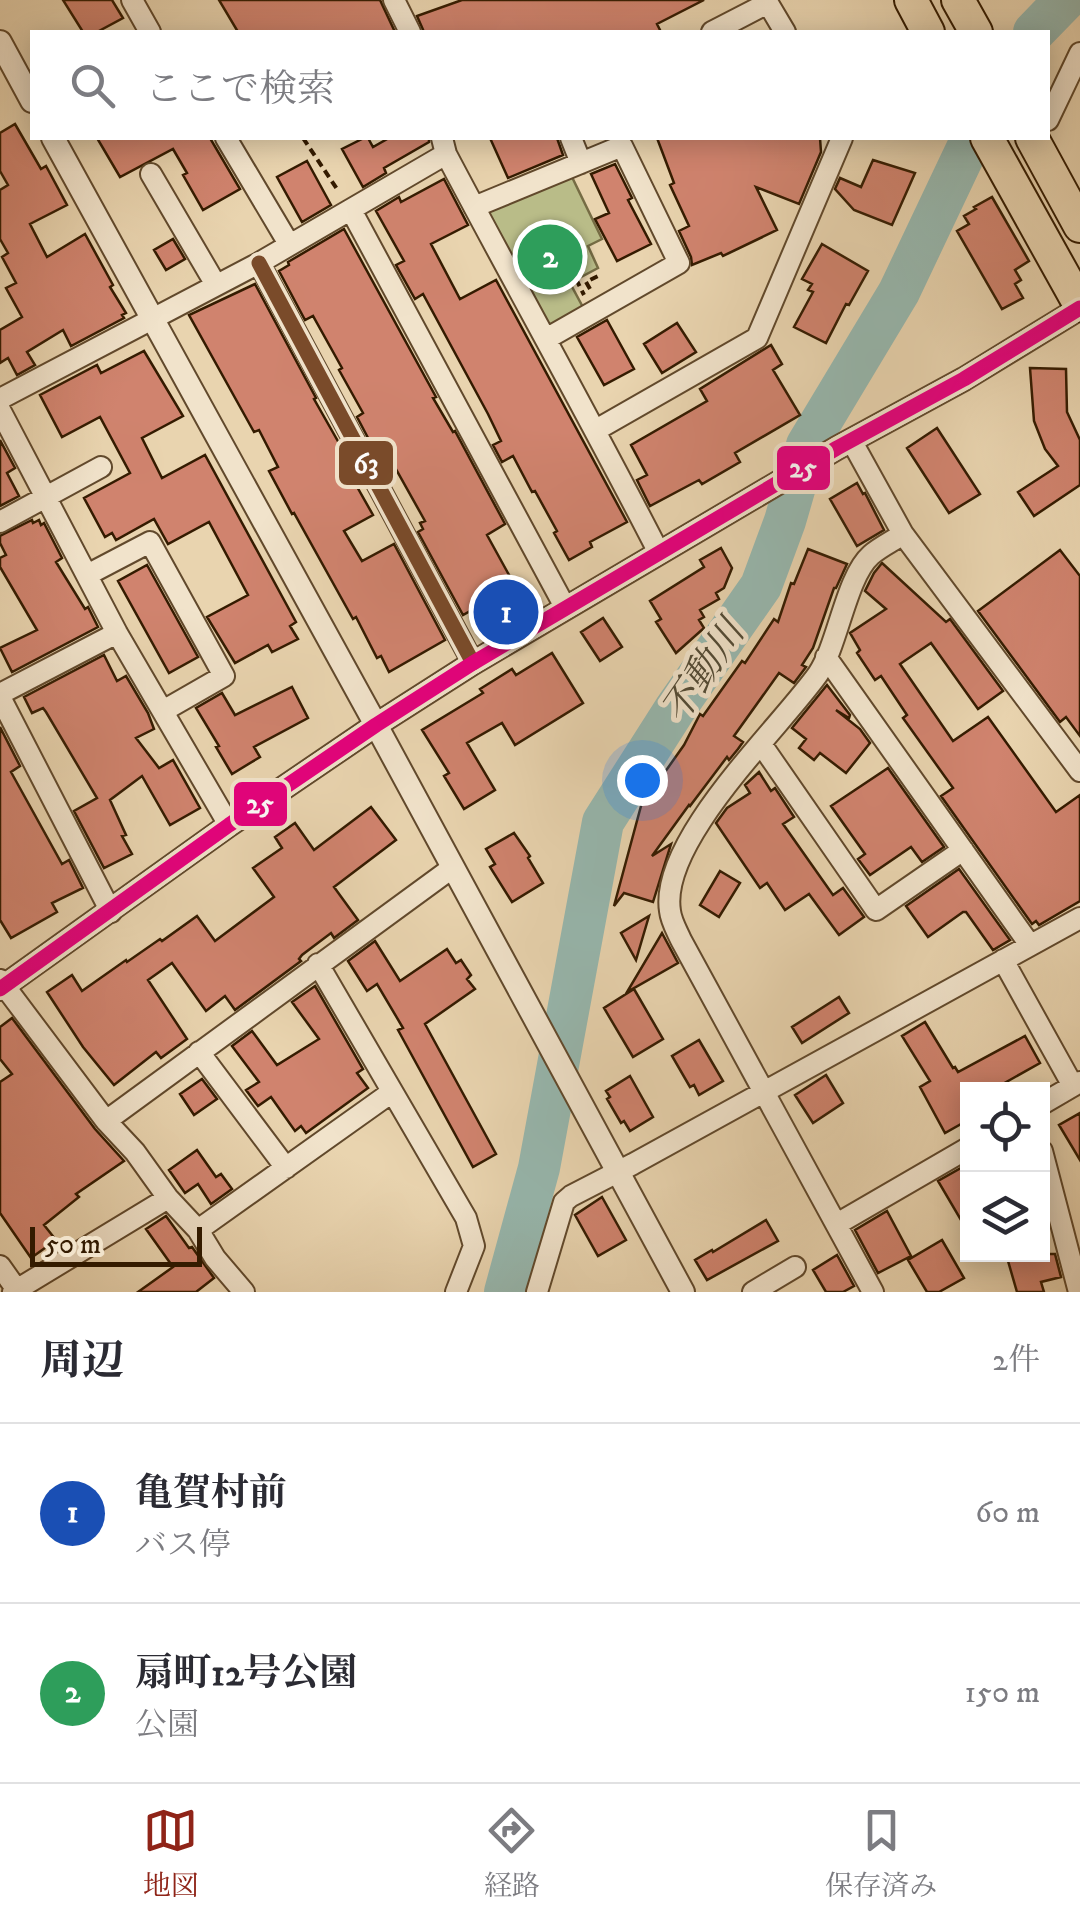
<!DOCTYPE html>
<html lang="ja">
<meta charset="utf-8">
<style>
:root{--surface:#fff;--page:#f2f2f3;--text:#2b2b33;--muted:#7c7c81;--line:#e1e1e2;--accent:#8f2418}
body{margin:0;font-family:"IM FELL DW Pica","Noto Serif JP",serif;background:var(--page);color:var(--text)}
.controls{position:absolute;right:30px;bottom:30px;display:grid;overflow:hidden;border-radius:0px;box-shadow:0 5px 25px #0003}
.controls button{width:90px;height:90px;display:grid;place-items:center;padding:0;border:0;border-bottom:2px solid var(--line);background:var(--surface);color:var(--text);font:50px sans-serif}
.scale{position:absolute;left:30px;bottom:25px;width:172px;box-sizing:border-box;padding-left:10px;border:5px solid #341b00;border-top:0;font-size:28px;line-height:35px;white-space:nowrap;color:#341b00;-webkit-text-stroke:8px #f1e3cb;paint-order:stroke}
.you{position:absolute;left:642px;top:780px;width:35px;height:35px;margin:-25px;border:8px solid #fff;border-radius:50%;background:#1a73e8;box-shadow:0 0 0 15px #1a73e833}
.badge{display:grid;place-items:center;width:65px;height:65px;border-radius:50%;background:var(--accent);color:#fff;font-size:32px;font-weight:700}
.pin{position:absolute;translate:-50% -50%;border:5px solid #fff;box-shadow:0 2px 10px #0006}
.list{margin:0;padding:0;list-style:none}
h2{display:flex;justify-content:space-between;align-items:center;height:130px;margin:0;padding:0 40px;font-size:42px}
h2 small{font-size:32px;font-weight:400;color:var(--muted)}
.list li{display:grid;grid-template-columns:65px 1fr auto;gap:30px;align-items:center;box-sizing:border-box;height:180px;padding:0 40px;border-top:2px solid var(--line)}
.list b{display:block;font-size:38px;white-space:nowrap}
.list p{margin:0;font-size:32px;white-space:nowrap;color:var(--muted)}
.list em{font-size:32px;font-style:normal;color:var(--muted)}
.icon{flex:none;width:55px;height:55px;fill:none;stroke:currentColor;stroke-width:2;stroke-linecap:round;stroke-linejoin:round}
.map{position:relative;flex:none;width:1080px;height:1292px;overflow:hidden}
.search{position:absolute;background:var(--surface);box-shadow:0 5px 25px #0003;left:30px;right:30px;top:30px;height:110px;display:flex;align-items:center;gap:25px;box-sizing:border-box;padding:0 35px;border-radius:0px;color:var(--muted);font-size:38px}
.sheet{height:490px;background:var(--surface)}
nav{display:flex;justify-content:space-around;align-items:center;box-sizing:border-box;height:140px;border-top:2px solid var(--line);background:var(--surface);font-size:28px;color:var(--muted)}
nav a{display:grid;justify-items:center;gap:5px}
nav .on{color:var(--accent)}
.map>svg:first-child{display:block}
.green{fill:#b9bc88;stroke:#766c44;stroke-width:2.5}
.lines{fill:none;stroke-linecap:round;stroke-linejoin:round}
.river{stroke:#97b8af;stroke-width:42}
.building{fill:#d0836e;stroke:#341b00;stroke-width:2.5}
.minor-casing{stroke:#61492c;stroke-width:24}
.tertiary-casing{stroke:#61492c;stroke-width:26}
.trunk-casing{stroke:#341b00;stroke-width:36}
.path{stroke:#341b00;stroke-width:4;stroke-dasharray:8 5;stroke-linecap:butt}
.minor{stroke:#f1e3cb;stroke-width:20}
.tertiary{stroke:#f1e3cb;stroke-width:22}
.trunk{stroke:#e9d4af;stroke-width:32}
.bus-1-casing{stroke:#f1e3cb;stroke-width:22}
.bus-2-casing{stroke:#f1e3cb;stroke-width:22}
.bus-1{stroke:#7a4b2a;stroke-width:15}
.bus-2{stroke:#e5007d;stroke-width:15}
.labels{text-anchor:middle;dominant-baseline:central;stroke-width:10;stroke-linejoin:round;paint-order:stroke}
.water-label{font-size:38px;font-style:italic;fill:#524a35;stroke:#f1e3cb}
.line-badge{stroke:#f1e3cb;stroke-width:4}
.badge-label{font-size:28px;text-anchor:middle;font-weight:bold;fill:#fff}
</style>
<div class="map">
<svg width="1080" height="1292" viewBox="0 0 1080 1292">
<rect width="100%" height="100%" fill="#e9d4af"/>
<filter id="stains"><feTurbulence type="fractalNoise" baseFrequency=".002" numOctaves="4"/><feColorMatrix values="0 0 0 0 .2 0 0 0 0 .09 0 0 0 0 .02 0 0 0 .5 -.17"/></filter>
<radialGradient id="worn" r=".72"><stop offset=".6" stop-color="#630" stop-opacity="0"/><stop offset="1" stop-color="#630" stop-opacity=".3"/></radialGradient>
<path class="green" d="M571,175L602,239L588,246L598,268L570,283L585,311L548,333L486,213Z"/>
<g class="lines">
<path class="river" d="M1034,32L1065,0
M505,1292L539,1168L603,822L675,709L761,586L785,521L807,445L899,292L972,138"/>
</g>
<path class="building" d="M63,0H112L123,18L97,32H83Z
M219,0H380L395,32H238Z
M462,0H704L657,24L661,32H424L417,16Z
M15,124L41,169L46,166L67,205L30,224L47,257L85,234L113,285L110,287L126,313L122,315L124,318L71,346L63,330L27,352L35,365L17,375L8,358L0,363V330L22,317L6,288L16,283L2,257L8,253L0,239V190L8,185L0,171V133Z
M97,138H210L240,189L203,210L183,175L187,173L173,149L120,177Z
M364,138H368L373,147L389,138H429V142L384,168L386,173L363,187L342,149Z
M490,138H557L563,155L508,178Z
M657,138H820L821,152L799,204L756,187L777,230L723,256L721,253L692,265L691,257L679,231L689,226L670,185L674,183Z
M873,160L915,173L892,225L854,210L835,189L840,178L861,187Z
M307,161L331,205L302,222L277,177Z
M615,164L632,198L628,200L651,244L617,261L595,219L609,213L591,174Z
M444,179L468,225L431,244L460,299L496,280L627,522L590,542L592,547L569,560L554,533L557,531L535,491L532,492L513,456L502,462L493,445L501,441L488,414L423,294L415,299L396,265L404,261L376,211L399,197L401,202Z
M992,197L1029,261L1015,270L1021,280L1015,284L1023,298L1002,309L957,231L969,224L964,216L976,209L974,207Z
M344,229L436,397L433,398L453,432L455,431L505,524L487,535L514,584L484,600L486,602L463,615L418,532L423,529L420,523L425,521L388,455L386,456L382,450L376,453L357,417L363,413L339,370L342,368L313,316L305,320L279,271L289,265L288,262Z
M173,239L185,259L166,270L154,250Z
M822,244L868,271L849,305L846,304L826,343L794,327L813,292L808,290L812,284L802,279Z
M255,284L316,398L314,399L352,466L347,469L373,515L344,531L362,561L394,544L445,640L389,672L381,656L377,658L356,617L353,619L294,513L292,514L269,471L278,467L259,430L254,432L189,315Z
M607,320L634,369L604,385L577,337Z
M677,323L696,352L662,373L644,344Z
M771,345L782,364L773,370L800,415L735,453L740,462L702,484L699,480L650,506L637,480L647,475L631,445L707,401L700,389Z
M144,351L183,416L142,438L162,478L205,455L296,622L290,626L298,639L272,652L268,645L235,663L207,617L248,595L209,522L168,544L154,519L116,540L112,533L105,537L84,498L130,473L100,417L62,437L40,395L97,365L101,373Z
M1030,368L1066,369L1067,412L1080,440V485L1034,516L1018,492L1058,466L1045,449L1034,421Z
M937,428L980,494L949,513L907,448Z
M0,440L15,468L7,473L19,496L0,506Z
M857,483L863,494L865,493L884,530L857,546L830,499Z
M32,520L33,523L39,520L41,525L44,523L62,558L56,562L85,609L88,607L98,627L12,672L0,648L37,630L0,567V558L6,555L0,543V536Z
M721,548L732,568L724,588L716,593L719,599L700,610L704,617L699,620L704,628L676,653L656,622L661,619L650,601L704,567L700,560Z
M808,549L847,564L836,588H834L813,648L802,665L806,667L794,683L779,673L734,736L743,742L738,749L729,760L727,757L690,806L689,805L652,856L671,844L653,902L624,893L614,906L641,806L684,745L700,714L703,716L742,661L745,663L774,619L778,622L791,583L794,584Z
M1060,550L1080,576V736L1066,717L1060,722L978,611Z
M882,563L946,622L950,619L1003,691L978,709L931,643L900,664L953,741L988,717L1056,812L1080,795V901L1039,925L1036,921L1032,924L941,796L953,788L903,718L907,715L881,676L875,680L857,653L860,650L850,633L886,609L865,591L874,573Z
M147,565L198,657L169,673L118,581Z
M603,618L622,647L600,661L581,632Z
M552,653L583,703L515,745L502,723L467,743L495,790L464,809L444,776L449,773L422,730L483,693L480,689L512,669L516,675Z
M104,655L117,681L126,676L148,713L154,729L136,738L159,768L173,760L200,808L170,825L142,776L110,800L126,835L122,836L132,854L104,868L74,811L97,798L46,712L43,708L32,713L24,697Z
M827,685L850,715L849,718L836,710L860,729L870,743L846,773L820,753L814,760L799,748L806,739L792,728Z
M292,687L308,718L254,747L260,757L232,774L216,747L219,746L196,708L222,693L235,715Z
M0,727L20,766L11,772L62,864L69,860L83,888L52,903L57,912L11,938L0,920Z
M888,768L944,847L922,862L911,847L870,875L858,859L865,854L831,806Z
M759,772L771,791L775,788L794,817L783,824L833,895L843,888L864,917L839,935L809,894L785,910L767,883L760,888L716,823L727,808L750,793L745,785Z
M371,807L396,840L334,887L358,920L334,938L331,933L302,955L299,959L301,961L235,1010L225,996L206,1011L172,963L148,980L187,1039L161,1058L156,1052L114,1085L83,1047L47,992L72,975L82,991L126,960L127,962L160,939L162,941L197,916L215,941L274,897L253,868L282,848L275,837L295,823L314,850Z
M514,833L530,856L528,858L543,883L512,902L490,867L495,864L486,849Z
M959,869L1010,940L993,950L966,912H963L928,937L906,906Z
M720,871L740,883L719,917L700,905Z
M649,916L636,960L621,933Z
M662,933L678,963L627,992Z
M375,941L400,981L447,949L456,963L461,960L471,975L467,979L475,989L425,1024L496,1154L473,1167L398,1030L403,1028L377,984L367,991L348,961Z
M315,986L363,1069L357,1073L368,1088L306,1133L301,1126L295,1131L271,1097L258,1106L246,1090L259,1082L232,1046L252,1031L277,1065L319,1039L292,1002Z
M634,989L663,1039L633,1057L604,1008Z
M839,997L849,1013L802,1043L792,1027Z
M12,1018L95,1129L124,1161L76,1194L79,1197L44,1225L56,1240L31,1258L0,1213V1082L12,1074L0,1059V1027Z
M925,1022L953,1068L955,1067L958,1072L1025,1036L1040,1063L992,1090H968V1120L945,1133L920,1087L930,1081L902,1036Z
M699,1040L723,1081L699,1095L694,1085L690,1087L672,1056Z
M826,1075L843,1103L813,1123L795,1095Z
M630,1076L653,1117L630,1131L624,1121L621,1123L607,1099L610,1097L606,1091Z
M202,1079L217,1099L194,1115L180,1094Z
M1080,1113V1160L1059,1125Z
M197,1150L216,1177L221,1174L232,1189L211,1204L198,1184L185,1193L169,1170Z
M961,1168L968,1180V1232L938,1181Z
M602,1197L626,1240L598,1256L575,1215Z
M887,1211L911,1256L878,1273L855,1230Z
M166,1216L189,1248L192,1247L214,1278L196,1292H138L173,1267L146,1229Z
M766,1220L778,1241L707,1280L695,1260L712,1250L713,1252Z
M942,1240L964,1278L939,1292H927L908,1260Z
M1006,1254H1055L1061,1277L1041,1282L1044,1292H1017Z
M837,1255L854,1286L843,1292H826L813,1270Z"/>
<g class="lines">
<defs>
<path id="minor" d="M132,0L150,32
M394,0L410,32
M766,0L785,32
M712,32L768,3
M1048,120L1080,53
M226,138L289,244
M442,138L446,154C516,287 590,418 659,553
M571,138L581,163
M151,174L216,285
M474,207L622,146L679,263L546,339
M351,210L565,607
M259,263L473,663
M0,399L259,263L446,154
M0,410L117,633L229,825
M596,430L757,338L842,138
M851,440L903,534L1080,771
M0,522L101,467
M87,575L150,542L224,676L163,711
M826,657L1030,945
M0,694L117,633
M0,697L111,912
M761,744L876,910L963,850
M1003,960L1073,1086
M318,964L466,1218L474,1246L456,1292
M0,980L106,1121L135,1152L168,1198L198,1230L215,1258L244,1292
M199,1052L286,1168
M1042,1104L1080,1082
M106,1121L452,868
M1042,1151L1079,1292
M837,1224L968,1148
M198,1230L392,1092
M0,1266L17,1290
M13,1292L168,1198
M537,1292L564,1202L571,1196L633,1164L1080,918
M753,1292L795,1267
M873,1292L681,940C677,931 671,921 670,911C659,841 778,730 818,674C838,645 846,577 871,555C880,547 893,541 903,534"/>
<path id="tertiary" d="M0,42L32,101
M53,138L376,725L683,1292
M0,989L229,825L376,725L473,663L837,448L964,379L1080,308"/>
<path id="trunk" d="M911,0L928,32
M958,0L976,32
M987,138L1080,305
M1032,138L1080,226"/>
</defs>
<use href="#minor" class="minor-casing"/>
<use href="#tertiary" class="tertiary-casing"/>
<use href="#trunk" class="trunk-casing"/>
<path class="path" d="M303,138L339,192
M576,279L584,295
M590,289L586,282L602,274"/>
<use href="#minor" class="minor"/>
<use href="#tertiary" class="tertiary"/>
<use href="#trunk" class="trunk"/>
<defs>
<path id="bus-1" d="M259,263L473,663"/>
<path id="bus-2" d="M0,989L229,825L376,725L473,663L837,448L964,379L1080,308"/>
</defs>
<use href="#bus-1" class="bus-1-casing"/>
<use href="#bus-2" class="bus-2-casing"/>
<use href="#bus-1" class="bus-1"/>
<use href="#bus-2" class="bus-2"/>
</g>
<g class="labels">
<g class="water-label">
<text transform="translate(704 672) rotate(-56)">不動川</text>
</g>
</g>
<g class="line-badge">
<rect x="337" y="439" width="58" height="48" rx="10" fill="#7a4b2a"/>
<rect x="775" y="444" width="57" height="48" rx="10" fill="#e5007d"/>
<rect x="232" y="780" width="57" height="48" rx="10" fill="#e5007d"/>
</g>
<g class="badge-label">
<text x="366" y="473">63</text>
<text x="803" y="477">25</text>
<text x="260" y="813">25</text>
</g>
<rect width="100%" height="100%" filter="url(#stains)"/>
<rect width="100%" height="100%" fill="url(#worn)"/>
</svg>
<div class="controls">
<button><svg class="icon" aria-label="locate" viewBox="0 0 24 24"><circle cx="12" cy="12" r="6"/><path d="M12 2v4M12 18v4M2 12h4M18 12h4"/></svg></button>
<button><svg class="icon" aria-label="layers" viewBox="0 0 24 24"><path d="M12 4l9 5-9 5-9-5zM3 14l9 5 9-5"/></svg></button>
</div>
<div class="scale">50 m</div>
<div class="you"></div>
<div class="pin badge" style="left:506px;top:612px;background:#1a4fb4">1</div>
<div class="pin badge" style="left:550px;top:257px;background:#2e9e5b">2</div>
<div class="search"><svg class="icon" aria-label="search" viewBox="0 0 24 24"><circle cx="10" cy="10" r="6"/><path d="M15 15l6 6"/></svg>ここで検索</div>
</div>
<section class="sheet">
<h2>周辺<small>2件</small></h2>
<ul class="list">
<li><span class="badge" style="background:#1a4fb4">1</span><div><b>亀賀村前</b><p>バス停</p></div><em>60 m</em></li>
<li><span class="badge" style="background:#2e9e5b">2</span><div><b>扇町12号公園</b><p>公園</p></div><em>150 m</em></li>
</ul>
</section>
<nav>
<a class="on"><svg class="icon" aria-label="map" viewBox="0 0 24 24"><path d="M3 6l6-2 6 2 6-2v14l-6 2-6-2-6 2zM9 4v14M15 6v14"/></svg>地図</a>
<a><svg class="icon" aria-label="directions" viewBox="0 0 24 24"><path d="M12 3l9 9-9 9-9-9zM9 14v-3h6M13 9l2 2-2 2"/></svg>経路</a>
<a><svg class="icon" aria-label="saved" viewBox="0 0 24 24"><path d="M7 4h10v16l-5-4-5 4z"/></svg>保存済み</a>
</nav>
